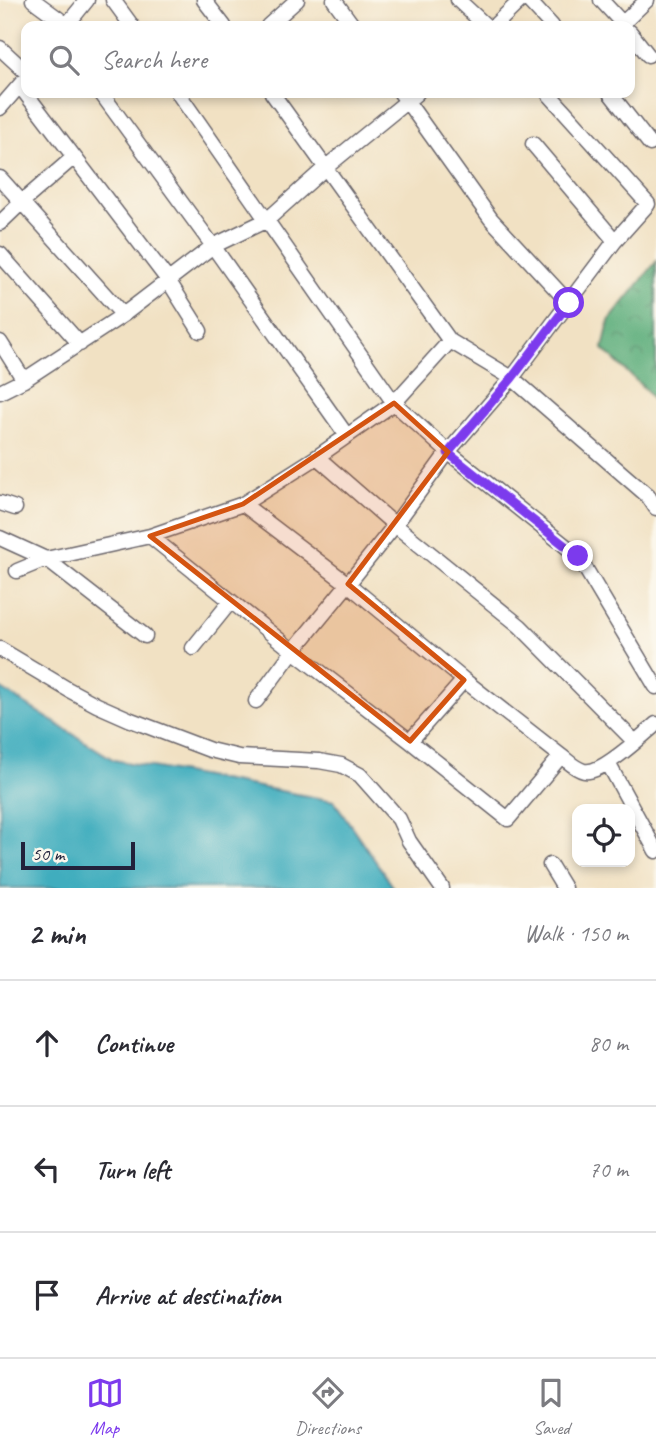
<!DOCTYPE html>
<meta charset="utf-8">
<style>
:root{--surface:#fff;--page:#f2f2f3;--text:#2b2b33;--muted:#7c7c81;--line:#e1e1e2;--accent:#7c3aed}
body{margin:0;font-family:Caveat,sans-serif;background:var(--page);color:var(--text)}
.controls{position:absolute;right:21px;bottom:21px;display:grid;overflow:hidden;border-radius:14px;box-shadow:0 4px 10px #0003}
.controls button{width:63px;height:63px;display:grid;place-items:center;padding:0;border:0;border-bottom:2px solid var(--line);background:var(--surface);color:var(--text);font:35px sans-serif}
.scale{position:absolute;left:21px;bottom:18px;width:114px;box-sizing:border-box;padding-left:7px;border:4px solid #22223b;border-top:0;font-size:19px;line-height:24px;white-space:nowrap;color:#22223b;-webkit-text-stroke:5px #fbf7ec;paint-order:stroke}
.stop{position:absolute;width:21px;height:21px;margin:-16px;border:5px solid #7c3aed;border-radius:50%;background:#fff}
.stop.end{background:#7c3aed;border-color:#fff;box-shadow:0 2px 7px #0008}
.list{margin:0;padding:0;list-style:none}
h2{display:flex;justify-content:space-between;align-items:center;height:91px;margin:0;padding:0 28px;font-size:30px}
h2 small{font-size:23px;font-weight:400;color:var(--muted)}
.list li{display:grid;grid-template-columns:46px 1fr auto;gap:21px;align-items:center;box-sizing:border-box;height:126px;padding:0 28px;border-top:2px solid var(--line)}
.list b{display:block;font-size:26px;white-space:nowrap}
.list em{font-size:23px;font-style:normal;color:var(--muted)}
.icon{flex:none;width:38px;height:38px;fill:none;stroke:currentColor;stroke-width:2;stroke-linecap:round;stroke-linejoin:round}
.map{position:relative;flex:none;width:656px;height:888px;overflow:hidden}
.search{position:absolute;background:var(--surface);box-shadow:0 4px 10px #0003;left:21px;right:21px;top:21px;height:77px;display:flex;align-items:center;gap:18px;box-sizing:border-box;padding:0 24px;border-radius:14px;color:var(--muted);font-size:26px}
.sheet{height:469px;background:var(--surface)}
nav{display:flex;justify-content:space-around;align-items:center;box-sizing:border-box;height:98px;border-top:2px solid var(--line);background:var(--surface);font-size:19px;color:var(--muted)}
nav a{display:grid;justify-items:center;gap:4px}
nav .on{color:var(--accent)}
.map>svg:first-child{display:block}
.forest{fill:url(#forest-crowns);stroke:#3f685a;stroke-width:2}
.water{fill:#40adbe;stroke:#31687c;stroke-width:2}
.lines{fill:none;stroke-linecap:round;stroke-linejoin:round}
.street-casing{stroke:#6a656b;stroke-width:17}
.street{stroke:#fff;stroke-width:14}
.route{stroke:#7c3aed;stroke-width:9}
.marked{fill:#d45411;fill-opacity:0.2;stroke:#d45411;stroke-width:5;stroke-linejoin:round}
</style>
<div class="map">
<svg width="656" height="888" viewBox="0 0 656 888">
<defs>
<pattern id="forest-crowns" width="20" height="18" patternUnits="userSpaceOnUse" patternTransform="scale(1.75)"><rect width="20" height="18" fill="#5cad7a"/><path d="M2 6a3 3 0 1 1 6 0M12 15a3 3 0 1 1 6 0" fill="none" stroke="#4c8c65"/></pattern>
</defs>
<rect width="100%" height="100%" fill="#fbf7ec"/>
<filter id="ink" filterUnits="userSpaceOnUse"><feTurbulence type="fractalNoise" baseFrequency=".0143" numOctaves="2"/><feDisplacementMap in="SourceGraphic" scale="14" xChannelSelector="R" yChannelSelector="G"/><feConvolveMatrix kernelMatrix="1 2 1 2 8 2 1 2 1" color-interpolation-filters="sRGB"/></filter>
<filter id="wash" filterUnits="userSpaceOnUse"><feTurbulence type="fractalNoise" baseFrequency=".00686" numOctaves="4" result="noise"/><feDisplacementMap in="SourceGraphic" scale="28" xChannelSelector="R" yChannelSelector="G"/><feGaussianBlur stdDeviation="1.57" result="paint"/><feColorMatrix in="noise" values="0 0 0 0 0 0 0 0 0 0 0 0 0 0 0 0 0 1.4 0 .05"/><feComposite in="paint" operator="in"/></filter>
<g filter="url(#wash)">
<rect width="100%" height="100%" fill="#f1e1c3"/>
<path class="forest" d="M656,262V405L646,390L603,349L609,321Z"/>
<path class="water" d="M0,688L114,760L334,801L394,888H0Z"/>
</g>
<g filter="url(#ink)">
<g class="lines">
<defs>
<path id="street" d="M33,0L67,25
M113,0L132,26
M204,0L224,26
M334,0L353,26
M458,0L486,26
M528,0L552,26
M601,0L625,26
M66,26L87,0
M268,26L297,0
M494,26L521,0
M620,26L647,0
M630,32L648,55
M0,48L26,72
M20,86L168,280L200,331
M101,93L213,246L347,436
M178,93L394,403L448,452L578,556L656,687
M272,93L450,341L512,378L648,496L656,508
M401,93L491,219L569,303
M610,93L650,144
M0,108L26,78
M533,144L615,241
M0,178L123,315
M0,223L22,202L74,157
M0,254L80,344
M0,342L24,380
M0,392L24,380L123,315L213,246L267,220L325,168L417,93
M317,457L395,525L520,626L635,742
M0,503L15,508
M243,504L348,584L464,680L561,756
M150,536L293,651L410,741L508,819L561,756C568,761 575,769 584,771C601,775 642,736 656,724
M0,538L46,559L17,571
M145,636L46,559L150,536L243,504L317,457L394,403L450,341
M193,648L231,601
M0,649L69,690L97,705L131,720L210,750L239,757L319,761L341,765L360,775L399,819L409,841L442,888
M256,701L293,651L348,584L395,525L448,452L512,378L615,241L648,204L548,93
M410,741L464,680
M608,763L656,851
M550,865L564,888"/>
</defs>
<use href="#street" class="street-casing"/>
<use href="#street" class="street"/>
</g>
</g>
<g class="lines" filter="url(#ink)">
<path class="route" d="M569,303L512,378L448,453L578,556"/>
</g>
<path class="marked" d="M394,403L448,452L348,584L464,680L410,741L150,536L243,504Z"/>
</svg>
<div class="controls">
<button><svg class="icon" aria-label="locate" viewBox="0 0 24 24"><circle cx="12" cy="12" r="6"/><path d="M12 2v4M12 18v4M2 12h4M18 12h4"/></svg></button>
</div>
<div class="scale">50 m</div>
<div class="stop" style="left:569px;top:303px"></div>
<div class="stop end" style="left:578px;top:556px"></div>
<div class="search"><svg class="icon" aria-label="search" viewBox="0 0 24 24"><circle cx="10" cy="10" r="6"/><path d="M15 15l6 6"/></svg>Search here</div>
</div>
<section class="sheet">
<h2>2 min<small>Walk · 150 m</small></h2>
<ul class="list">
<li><svg class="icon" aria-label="ahead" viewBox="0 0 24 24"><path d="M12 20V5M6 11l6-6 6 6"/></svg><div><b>Continue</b></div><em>80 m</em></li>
<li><svg class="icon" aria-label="left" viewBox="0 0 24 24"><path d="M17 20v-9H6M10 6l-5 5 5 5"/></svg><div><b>Turn left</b></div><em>70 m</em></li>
<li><svg class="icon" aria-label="arrive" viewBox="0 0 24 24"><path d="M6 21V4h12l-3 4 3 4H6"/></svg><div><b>Arrive at destination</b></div></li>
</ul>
</section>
<nav>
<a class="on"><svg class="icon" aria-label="map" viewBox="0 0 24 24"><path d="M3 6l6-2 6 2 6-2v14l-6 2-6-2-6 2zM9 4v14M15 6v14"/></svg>Map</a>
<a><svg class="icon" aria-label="directions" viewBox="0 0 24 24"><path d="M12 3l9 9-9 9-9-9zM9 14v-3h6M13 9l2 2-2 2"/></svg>Directions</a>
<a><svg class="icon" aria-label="saved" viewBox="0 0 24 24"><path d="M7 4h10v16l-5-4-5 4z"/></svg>Saved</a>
</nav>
